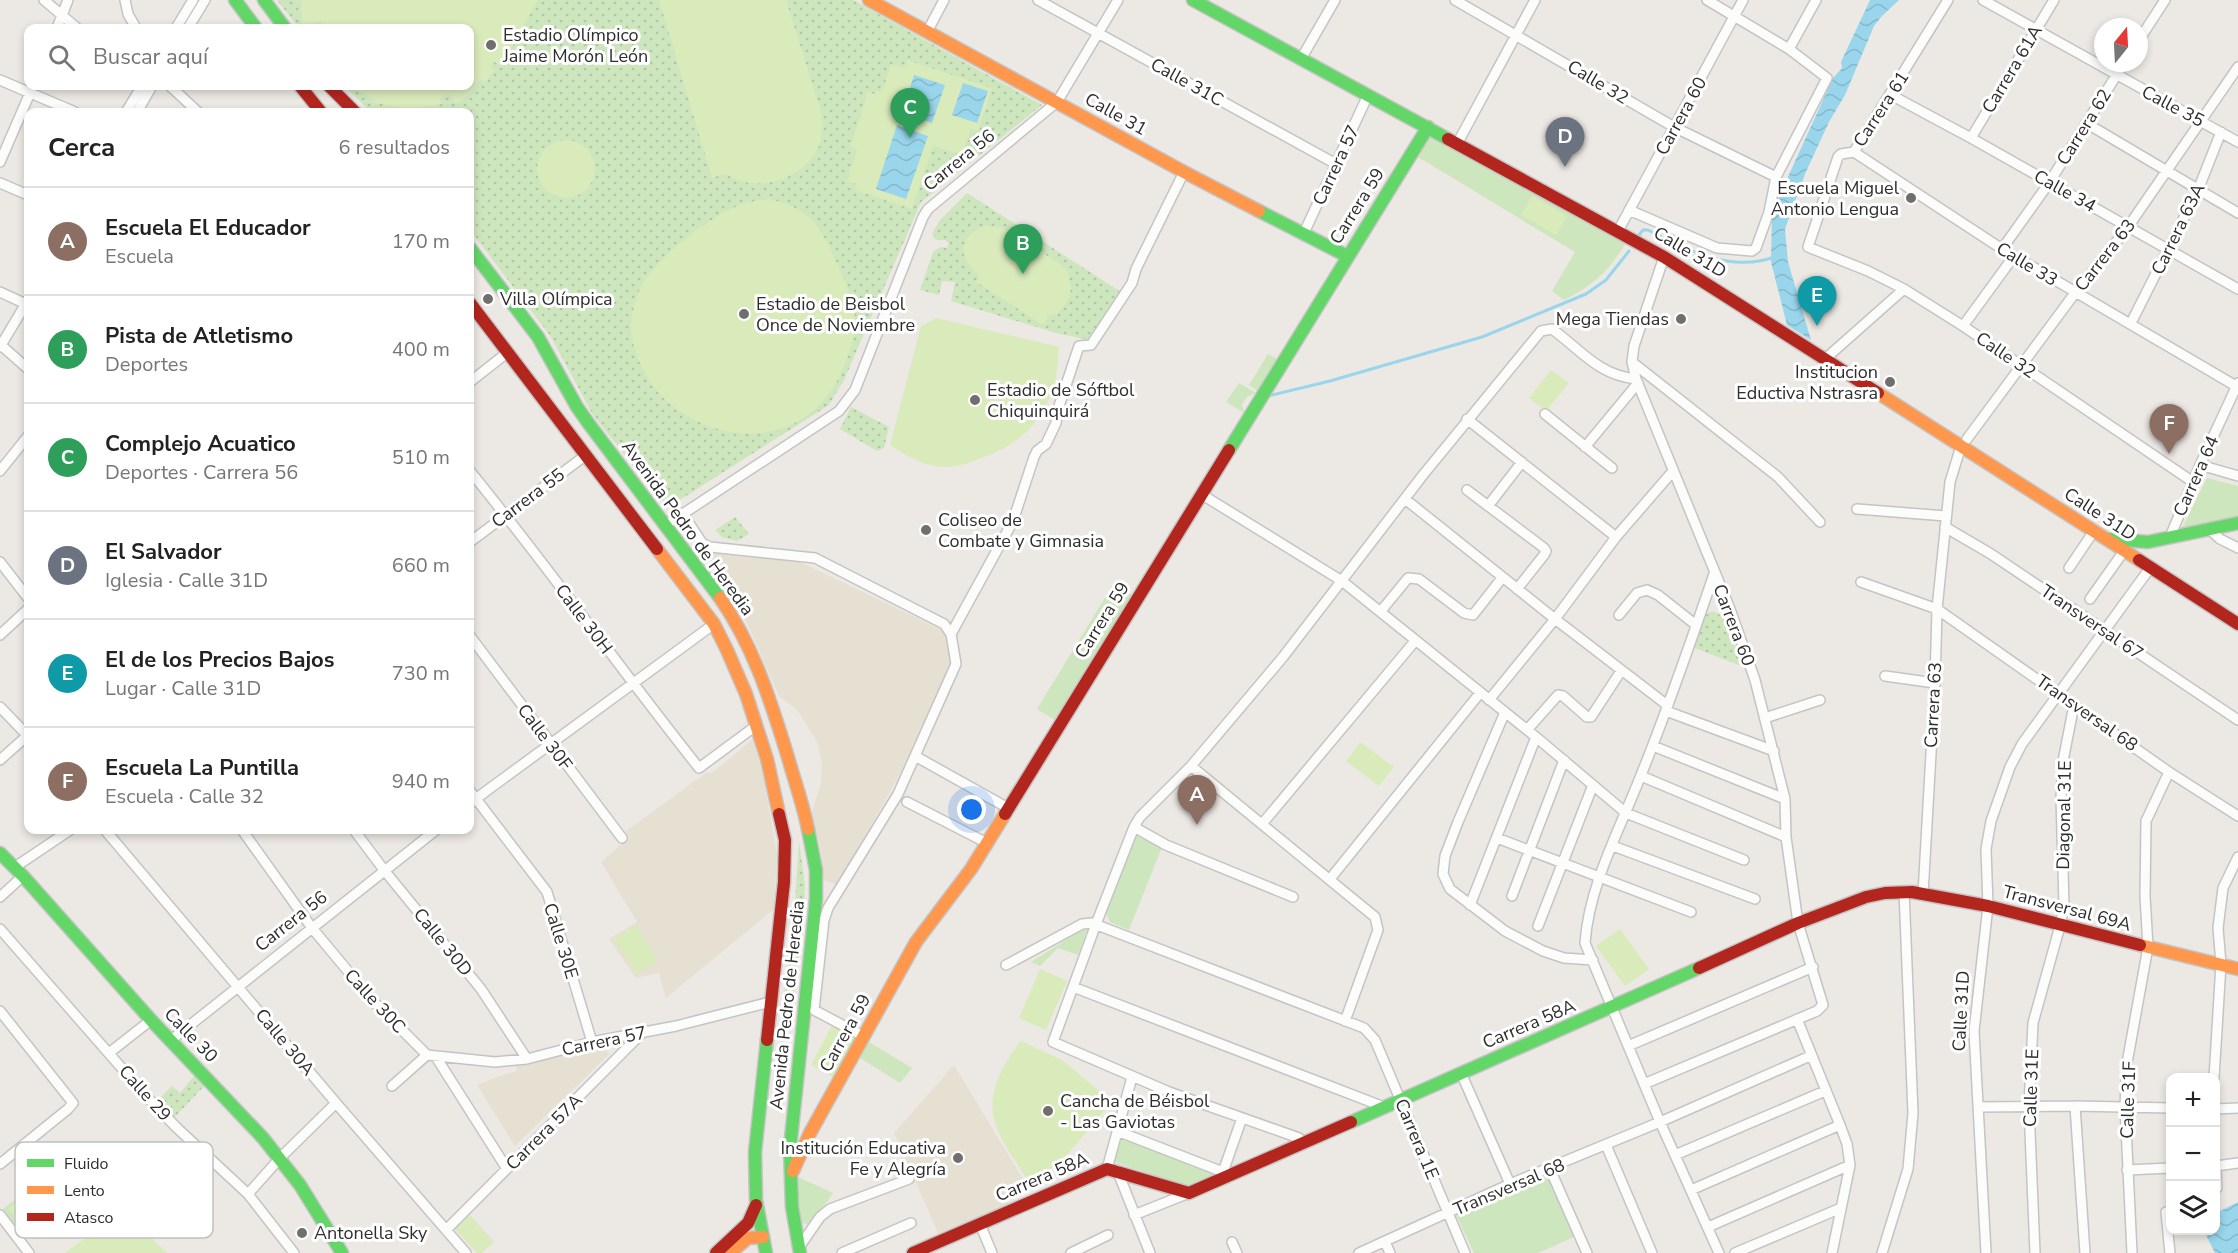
<!DOCTYPE html>
<html lang="es">
<meta charset="utf-8">
<style>
:root{--surface:#fff;--page:#f2f2f2;--text:#222;--muted:#767676;--line:#e0e0e0;--accent:#7c3aed}
body{margin:0;font-family:"Nunito Sans",sans-serif;background:var(--page);color:var(--text)}
.controls{position:absolute;right:18px;bottom:18px;display:grid;overflow:hidden;border-radius:12px;box-shadow:0 3px 9px #0003}
.controls button{width:54px;height:54px;display:grid;place-items:center;padding:0;border:0;border-bottom:2px solid var(--line);background:var(--surface);color:var(--text);font:30px sans-serif}
.compass{position:absolute;left:2094px;top:18px;width:54px;height:54px;border-radius:50%;background:var(--surface);box-shadow:0 3px 9px #0003;rotate:18deg}
.you{position:absolute;left:972px;top:810px;width:21px;height:21px;margin:-15px;border:4px solid #fff;border-radius:50%;background:#1a73e8;box-shadow:0 0 0 9px #1a73e833}
.badge{display:grid;place-items:center;width:39px;height:39px;border-radius:50%;background:var(--accent);color:#fff;font-size:20px;font-weight:700}
.pin{position:absolute;translate:-50% -50px;filter:drop-shadow(0 2px 3px #0008)}
.pin::after{content:'';position:absolute;top:32px;width:21px;height:18px;background:inherit;clip-path:polygon(0 0,100% 0,50% 100%)}
.list{margin:0;padding:0;list-style:none}
h2{display:flex;justify-content:space-between;align-items:center;height:78px;margin:0;padding:0 24px;font-size:26px}
h2 small{font-size:20px;font-weight:400;color:var(--muted)}
.list li{display:grid;grid-template-columns:39px 1fr auto;gap:18px;align-items:center;box-sizing:border-box;height:108px;padding:0 24px;border-top:2px solid var(--line)}
.list b{display:block;font-size:22px;white-space:nowrap}
.list p{margin:0;font-size:20px;white-space:nowrap;color:var(--muted)}
.list em{font-size:20px;font-style:normal;color:var(--muted)}
.icon{flex:none;width:33px;height:33px;fill:none;stroke:currentColor;stroke-width:2;stroke-linecap:round;stroke-linejoin:round}
.map{position:relative;flex:none;width:2238px;height:1253px;overflow:hidden}
.search{position:absolute;background:var(--surface);box-shadow:0 3px 9px #0003;left:24px;top:24px;width:450px;height:66px;display:flex;align-items:center;gap:15px;box-sizing:border-box;padding:0 21px;border-radius:12px;color:var(--muted);font-size:22px}
.panel{position:absolute;background:var(--surface);box-shadow:0 3px 9px #0003;left:24px;top:108px;width:450px;height:726px;border-radius:12px}
.map>svg:first-child{display:block}
.education{fill:#e6e0d3}
.grass{fill:url(#grass-dots);fill-rule:evenodd}
.park{fill:#cee6be}
.pitch{fill:#d9eabb}
.water{fill:url(#water-waves)}
.lines{fill:none;stroke-linecap:round;stroke-linejoin:round}
.stream{stroke:#99d6ec;stroke-width:3}
.street-casing{stroke:#c5c4c5;stroke-width:12}
.fast-casing{stroke:#c5c4c5;stroke-width:15}
.slow-casing{stroke:#c5c4c5;stroke-width:15}
.jam-casing{stroke:#c5c4c5;stroke-width:15}
.street{stroke:#fcfcfb;stroke-width:9}
.fast{stroke:#63d668;stroke-width:12}
.slow{stroke:#ff974d;stroke-width:12}
.jam{stroke:#b3261e;stroke-width:12}
.poi-dot{fill:#706f6e;stroke:#fff;stroke-width:2}
.labels{text-anchor:middle;dominant-baseline:central;stroke-width:6;stroke-linejoin:round;paint-order:stroke}
.poi-label{font-size:18px;fill:#2e2e2e;stroke:#fff;text-anchor:start}
.street-label{font-size:18px;fill:#2e2e2e;stroke:#fff}
.key{fill:#fff;stroke:#c0c0c0;stroke-width:1.5}
.key-label{font-size:16px;fill:#2e2e2e}
</style>
<div class="map">
<svg width="2238" height="1253" viewBox="0 0 2238 1253">
<defs>
<pattern id="grass-dots" width="8" height="8" patternUnits="userSpaceOnUse" patternTransform="scale(1.5)"><rect width="8" height="8" fill="#cee6be"/><path d="M2 2h.1M6 6h.1" fill="none" stroke="#b1c6a4" stroke-width="1.8" stroke-linecap="round"/></pattern>
<pattern id="water-waves" width="16" height="10" patternUnits="userSpaceOnUse" patternTransform="scale(1.5)"><rect width="16" height="10" fill="#99d6ec"/><path d="M0 5q4-4 8 0t8 0" fill="none" stroke="#84b8cb"/></pattern>
</defs>
<rect width="100%" height="100%" fill="#ece8e4"/>
<path class="education" d="M710,553L800,562L944,631L951,663L899,776L837,885L824,880L821,851L812,812L821,783L822,763L817,741L797,710L779,696L747,623L705,556Z
M753,739L764,780L777,854L774,909L666,998L659,973L636,978L609,939L637,922L601,862L629,838L625,832L707,772L712,773Z
M602,1046L609,1054L515,1146L477,1085L502,1075L517,1071L516,1066Z
M954,1065L1026,1184L1005,1195L1009,1204L938,1233L894,1133Z"/>
<path class="grass" d="M277,0H853L1042,105L921,202L844,380L829,405L667,508L593,415L551,337L470,230V112H371L344,86H470V28H299Z
M967,193L1121,292L1089,340L1056,333L951,301L955,282L942,281L939,295L920,290L933,252L940,247L947,248L949,243L945,240H936L932,234L940,220ZM980,276L1058,313L1049,315L976,282Z
M851,407L889,427L884,448L877,451L840,429Z
M735,517L749,534L737,541L722,537L715,530Z
M1712,611L1719,614L1724,618L1744,667L1692,647L1704,616Z
M799,842L805,885L803,925L793,1003L783,1002L794,917Z
M195,1075L205,1085L174,1118L158,1100L172,1086L180,1093Z"/>
<path class="park" d="M1427,132L1627,241C1610,270 1594,285 1564,300L1552,291L1575,252L1413,154Z
M1268,354L1277,359L1258,391L1249,385Z
M1239,383L1256,393L1247,397L1242,404L1244,413L1226,402Z
M2207,478L2238,486V520L2181,530Z
M1114,583L1133,595L1055,720L1037,709Z
M1136,836L1162,847L1129,930L1110,922L1106,913Z
M1083,929L1087,930L1078,955L1058,948L1040,966L1031,962Z
M869,1042L912,1068L900,1083L860,1058Z
M1121,1135L1221,1173L1188,1187L1112,1161Z
M51,1171L66,1190L18,1228L3,1209Z
M1548,1174L1576,1236L1538,1253H1474L1456,1215Z
M798,1177L833,1193C826,1206 816,1211 808,1224L800,1223Z"/>
<path class="pitch" d="M301,0H538L502,66L494,62L491,67L495,70L485,82L481,79L472,92L456,103L449,94L440,98L442,104C417,109 398,109 374,102L375,100L351,86H470V28H323L321,22L302,24Z
M659,0H786L822,115C822,126 823,138 818,148C801,181 757,194 726,174L712,178Z
M907,60L992,88L978,131L971,129L962,155L933,146L912,209L855,190L856,184L847,181L857,150L850,147L868,92L875,94L876,91L882,92L891,64L904,68Z
M537 169a29 29 0 1 1 58 0a29 29 0 1 1-58 0Z
M1532,196L1567,216L1556,235L1521,215Z
M768,199C807,207 819,223 835,259C843,277 854,298 855,318C855,336 849,355 842,371C812,441 733,451 675,408C660,397 646,379 639,361C636,352 631,341 631,331C630,317 636,295 643,283C661,254 713,213 746,203C753,201 761,200 768,199Z
M986,225L1002,228L1059,263L1068,272L1071,289L1069,299L1058,313L1049,315L1043,325L976,282L980,276C957,258 957,235 986,225Z
M936,318L1059,347C1058,362 1057,378 1052,392C1038,429 1013,448 976,460C967,464 955,467 945,467C925,467 906,456 890,445L921,326Z
M1551,370L1569,383L1546,411L1529,398Z
M1360,742L1394,767L1379,786L1346,761Z
M635,925L658,960L637,974L614,939Z
M1620,929L1649,969L1625,986L1596,946Z
M1040,969L1067,981L1046,1030L1019,1018Z
M832,1025L855,1037L833,1077L811,1065Z
M1021,1041L1062,1060L1104,1095L1108,1104L1106,1109L1060,1163L1028,1181C1016,1161 997,1137 993,1114C989,1089 1006,1059 1021,1041Z
M39,1185L49,1198L19,1222L8,1209Z
M125,1213L167,1253H65L113,1217Z
M470,1215L494,1242L482,1253H477L455,1229Z"/>
<path class="water" d="M1870,0H1899L1882,16L1874,26L1845,95L1829,122L1805,174L1785,229L1788,262L1811,340L1787,325L1771,262L1772,212L1833,78L1842,68L1841,62Z
M914,75L945,85L932,123L902,113Z
M963,83L988,91L977,123L952,115Z
M897,125L928,136L906,199L876,189Z
M2238,1202V1253H2215L2204,1231L2216,1230V1213Z"/>
<g class="lines">
<path class="stream" d="M1639,235L1643,230H1648C1686,250 1731,273 1774,257
M1268,396L1330,381L1482,337L1586,294L1606,280L1629,251"/>
<defs>
<path id="street" d="M44,0L77,28
M125,0L128,14L136,28
M1038,0L1336,164
M1455,0L1674,127L1776,177
M1983,0L2238,142
M57,28L68,0
M176,28L193,0
M188,28L205,0
M927,32L944,0
M2139,40L2165,0
M1789,49L1816,0
M1301,59L1335,0
M0,80L75,112
M170,86L198,112
M1891,95L1971,138L2238,289
M126,112L142,86
M137,112L152,86
M2086,123L2238,213
M1971,138L2054,0
M1457,144L1535,0
M1854,152L1841,154L1838,157L1808,247L1868,271L1904,289L1963,326L2193,482
M1854,152L2002,249L2236,386
M1854,152L1948,0
M0,162L33,86
M0,183L28,195
M1629,210L1717,248L1752,251L1756,248L1769,212L1776,177L1827,78L1789,49L1707,0
M1618,231L1743,0
M1303,235L1368,95
M2002,249L2049,183L2124,63
M0,292L26,304
M2131,323L2198,190L2221,132
M1963,326L2014,256
M1,345L28,369
M0,347L28,300
M1825,359L1904,289
M1632,362L1778,477L1820,522
M470,382L508,352
M1545,414L1612,468
M1467,419L1616,537
M1967,439L2075,293L2128,227L2238,67
M1585,447L1638,383
M2200,465L2238,476
M0,471L28,436
M470,471C549,568 621,670 699,768L757,725
M1467,490L1544,548L1546,551L1544,555L1517,589
M1201,494L1342,581L1536,737L1626,813L1744,860
M1405,499L1555,619L1667,705
M1488,506L1522,462
M1857,509L1946,516
M683,514L702,543L710,547L815,558L944,624L951,634L956,664L898,794L828,908L824,920L814,1010L863,1036
M666,525L839,411L855,390L923,217L928,209L1057,102L1118,0
M1945,527L1991,554L2238,720
M2209,529L2220,539L2238,548
M2170,537L2200,465L2238,383
M470,542L586,455
M0,562L28,598
M2069,568L2094,531
M1714,574C1691,641 1668,709 1641,775C1620,829 1589,885 1585,943L1660,1122L1719,1253
M1861,582L1937,609L2169,772L2238,816
M2090,599L2124,551
M1381,611L1408,578L1419,579L1464,613L1473,615L1502,578
M1619,615L1637,593L1647,590L1658,595L1696,625
M951,634L1013,521L1034,457L1037,451L1046,444L1056,423L1059,406L1079,346L1091,345L1132,283L1136,269L1184,172
M0,635L28,609
M470,636L622,838
M1885,676L1935,683
M1489,700L1555,619L1616,537L1673,471
M0,707L28,736
M1666,711L1774,751
M1505,712L1458,822L1445,856L1443,874L1450,889L1505,931L1543,951L1564,958L1593,960
M1765,718L1820,700
M1527,730L1558,695L1563,696L1587,717H1591L1621,671
M1653,746L1785,799
M915,756L1008,808
M0,760L28,735
M1191,766L1375,917L1378,930L1345,1021
M1641,776L1786,837
M470,791L547,892L592,1042
M907,802L987,843
M470,803L714,624
M1262,824L1415,641
M1134,827L1166,845L1293,897
M105,830L336,1103L466,1253
M242,830L312,928L372,1000L427,1055L495,1062L527,1059L592,1042L676,1026L770,1002
M354,830L384,870L481,989L527,1059
M1497,838L1691,912
M1613,846L1755,899
M15,867L70,830
M1330,879L1480,693
M1923,894L1935,683L1937,609L1950,482L1961,446
M1512,896L1564,760
M0,897L23,876
M1470,905L1536,737
M1538,926L1593,785
M0,929L147,1097L177,1128L248,1194L294,1253
M1006,965L1082,924L1092,923L1364,1028L1375,1040L1465,1253
M1073,987L1384,1107
M0,1011L73,1103L68,1109L0,1164
M1797,1019L1840,1125L1847,1144L1850,1165L1832,1253
M170,1041L436,830
M1628,1046L1813,967
M109,1053L151,1020
M436,1057L507,1169
M1461,1073L1510,1184
M2214,1078L2221,964L2218,928L2223,888L2238,857
M1644,1084L1817,1011L1823,1005L1798,923L1786,837L1785,799L1755,680L1730,609L1636,379L1632,362L1634,346L1664,257
M392,1086L427,1055
M2075,1106L2085,1253
M1978,1107L2075,1106L2170,1108
M2216,1109L2238,1108
M1117,1131L1223,1172L1227,1178
M1302,1145L1299,1138L1169,1092L1053,1042L1096,924L1134,827L1140,817L1191,766L1283,657L1423,475L1541,331L1552,329C1581,350 1598,375 1636,379
M1606,1145L1652,1253
M1675,1155L1825,1091
M2216,1166L2238,1163
M1107,1169L1132,1077
M1550,1169L1587,1253
M2216,1169L2217,1188
M1117,1170L1150,1253
M2127,1170L2170,1168
M1223,1172L1242,1118
M1691,1190L1840,1125
M248,1194L280,1158L336,1103
M2166,1212L2170,1253
M0,1215L29,1253
M1134,1215L1189,1193
M980,1224L992,1253
M1708,1227L1850,1165
M446,1230L641,1034
M1232,1242L1237,1253
M1385,1242L1390,1253
M800,1246L820,1217L830,1209L909,1179
M842,1253L911,1223
M1071,1253L1108,1235
M1359,1253L1510,1184L1660,1122L1810,1056
M1735,1253L1841,1208
M1882,1253L1908,1169L1913,1113L1904,891
M1986,1253L1974,1031L1988,906L1986,849L1991,821L2010,767L2022,744L2150,568
M2035,1253L2029,1107L2033,1023L2060,926L2064,906L2061,798L2063,761L2074,705
M2132,1253L2125,1106L2127,1063L2148,947L2145,896L2146,821L2169,772"/>
<path id="fast" d="M235,0L256,28
M264,0L285,28
M1193,0L1448,139
M1259,211L1347,256
M470,248L538,337L577,407L589,424L720,598
M1229,450L1428,127
M2110,539L2148,542L2238,523
M0,853L23,876L151,1020L263,1138L300,1185L342,1253
M1351,1122L1699,968
M766,1253L756,1200L755,1152L767,1040
M800,1253L792,1207L790,1148L816,899V870L808,829"/>
<path id="slow" d="M869,0L1184,172L1259,211
M1878,393L2139,560
M657,549L714,624L727,650L746,694L767,759L779,814
M720,598C753,645 770,699 787,754C794,779 803,804 808,829
M2140,945L2238,969
M793,1171L810,1133L916,942L971,869L1005,814
M730,1253L748,1238L763,1237"/>
<path id="jam" d="M300,86L321,112
M329,86L355,112
M1448,139L1664,257L1878,393
M470,303L657,549
M2139,560L2238,624
M1005,814L1229,450
M1699,968L1798,923L1866,897L1885,893L1912,892L1988,906L2140,945
M767,1040L784,882L785,840L779,814
M716,1253L748,1223L756,1205
M913,1253L1107,1169L1189,1193L1351,1122"/>
</defs>
<use href="#street" class="street-casing"/>
<use href="#fast" class="fast-casing"/>
<use href="#slow" class="slow-casing"/>
<use href="#jam" class="jam-casing"/>
<use href="#street" class="street"/>
<use href="#fast" class="fast"/>
<use href="#slow" class="slow"/>
<use href="#jam" class="jam"/>
</g>
<g class="poi-dot">
<circle cx="491" cy="45" r="6"/>
<circle cx="1911" cy="198" r="6"/>
<circle cx="488" cy="299" r="6"/>
<circle cx="744" cy="314" r="6"/>
<circle cx="1681" cy="319" r="6"/>
<circle cx="1890" cy="382" r="6"/>
<circle cx="975" cy="400" r="6"/>
<circle cx="926" cy="530" r="6"/>
<circle cx="1048" cy="1111" r="6"/>
<circle cx="958" cy="1158" r="6"/>
<circle cx="302" cy="1233" r="6"/>
</g>
<g class="labels">
<g class="poi-label">
<text x="503" y="35">Estadio Olímpico<tspan x="503" dy="21">Jaime Morón León</tspan></text>
<text x="1899" y="188" text-anchor="end">Escuela Miguel<tspan x="1899" dy="21">Antonio Lengua</tspan></text>
<text x="500" y="299">Villa Olímpica</text>
<text x="756" y="304">Estadio de Beisbol<tspan x="756" dy="21">Once de Noviembre</tspan></text>
<text x="1669" y="319" text-anchor="end">Mega Tiendas</text>
<text x="1878" y="372" text-anchor="end">Institucion<tspan x="1878" dy="21">Eductiva Nstrasra</tspan></text>
<text x="987" y="390">Estadio de Sóftbol<tspan x="987" dy="21">Chiquinquirá</tspan></text>
<text x="938" y="520">Coliseo de<tspan x="938" dy="21">Combate y Gimnasia</tspan></text>
<text x="1060" y="1101">Cancha de Béisbol<tspan x="1060" dy="21">- Las Gaviotas</tspan></text>
<text x="946" y="1148" text-anchor="end">Institución Educativa<tspan x="946" dy="21">Fe y Alegría</tspan></text>
<text x="314" y="1233">Antonella Sky</text>
</g>
<g class="street-label">
<text transform="translate(2012 69) rotate(-59)">Carrera 61A</text>
<text transform="translate(1187 82) rotate(29)">Calle 31C</text>
<text transform="translate(1598 82) rotate(31)">Calle 32</text>
<text transform="translate(2173 106) rotate(28)">Calle 35</text>
<text transform="translate(1881 109) rotate(-57)">Carrera 61</text>
<text transform="translate(1116 114) rotate(29)">Calle 31</text>
<text transform="translate(1681 116) rotate(-61)">Carrera 60</text>
<text transform="translate(2084 127) rotate(-58)">Carrera 62</text>
<text transform="translate(959 160) rotate(-39)">Carrera 56</text>
<text transform="translate(1336 165) rotate(-65)">Carrera 57</text>
<text transform="translate(2065 191) rotate(29)">Calle 34</text>
<text transform="translate(1357 206) rotate(-58)">Carrera 59</text>
<text transform="translate(2178 229) rotate(-64)">Carrera 63A</text>
<text transform="translate(1690 252) rotate(31)">Calle 31D</text>
<text transform="translate(2105 255) rotate(-52)">Carrera 63</text>
<text transform="translate(2027 264) rotate(31)">Calle 33</text>
<text transform="translate(2006 355) rotate(34)">Calle 32</text>
<text transform="translate(2196 476) rotate(-66)">Carrera 64</text>
<text transform="translate(528 498) rotate(-37)">Carrera 55</text>
<text transform="translate(2100 514) rotate(33)">Calle 31D</text>
<text transform="translate(688 528) rotate(54)">Avenida Pedro de Heredia</text>
<text transform="translate(584 619) rotate(53)">Calle 30H</text>
<text transform="translate(1102 620) rotate(-58)">Carrera 59</text>
<text transform="translate(2092 622) rotate(34)">Transversal 67</text>
<text transform="translate(1734 625) rotate(69)">Carrera 60</text>
<text transform="translate(1933 705) rotate(-87)">Carrera 63</text>
<text transform="translate(2087 713) rotate(35)">Transversal 68</text>
<text transform="translate(545 737) rotate(53)">Calle 30F</text>
<text transform="translate(2064 815) rotate(-89)">Diagonal 31E</text>
<text transform="translate(2067 908) rotate(15)">Transversal 69A</text>
<text transform="translate(291 921) rotate(-38)">Carrera 56</text>
<text transform="translate(561 941) rotate(73)">Calle 30E</text>
<text transform="translate(443 942) rotate(51)">Calle 30D</text>
<text transform="translate(375 1001) rotate(47)">Calle 30C</text>
<text transform="translate(787 1005) rotate(-84)">Avenida Pedro de Heredia</text>
<text transform="translate(1961 1011) rotate(-87)">Calle 31D</text>
<text transform="translate(1529 1024) rotate(-23)">Carrera 58A</text>
<text transform="translate(845 1033) rotate(-61)">Carrera 59</text>
<text transform="translate(191 1035) rotate(46)">Calle 30</text>
<text transform="translate(604 1041) rotate(-12)">Carrera 57</text>
<text transform="translate(285 1042) rotate(50)">Calle 30A</text>
<text transform="translate(2031 1088) rotate(-88)">Calle 31E</text>
<text transform="translate(145 1093) rotate(48)">Calle 29</text>
<text transform="translate(2128 1100) rotate(-88)">Calle 31F</text>
<text transform="translate(544 1132) rotate(-45)">Carrera 57A</text>
<text transform="translate(1417 1139) rotate(67)">Carrera 1E</text>
<text transform="translate(1042 1177) rotate(-23)">Carrera 58A</text>
<text transform="translate(1509 1187) rotate(-23)">Transversal 68</text>
</g>
</g>
<rect x="15" y="1142" width="198" height="96" rx="9" class="key"/>
<rect x="27" y="1159" width="27" height="8" fill="#63d668"/>
<rect x="27" y="1186" width="27" height="8" fill="#ff974d"/>
<rect x="27" y="1213" width="27" height="8" fill="#b3261e"/>
<g class="key-label">
<text x="64" y="1169">Fluido</text>
<text x="64" y="1196">Lento</text>
<text x="64" y="1223">Atasco</text>
</g>
</svg>
<div class="controls">
<button>+</button>
<button>−</button>
<button><svg class="icon" aria-label="layers" viewBox="0 0 24 24"><path d="M12 4l9 5-9 5-9-5zM3 14l9 5 9-5"/></svg></button>
</div>
<svg class="compass" viewBox="-18 -18 36 36"><path d="M0-13l5 13h-10z" fill="#e53935"/><path d="M0 13l5-13h-10z" fill="#767676"/></svg>
<div class="you"></div>
<div class="pin badge" style="left:1197px;top:825px;background:#8d6e63">A</div>
<div class="pin badge" style="left:1023px;top:274px;background:#2e9e5b">B</div>
<div class="pin badge" style="left:910px;top:138px;background:#2e9e5b">C</div>
<div class="pin badge" style="left:1565px;top:167px;background:#6b7280">D</div>
<div class="pin badge" style="left:1817px;top:326px;background:#0f9aa8">E</div>
<div class="pin badge" style="left:2169px;top:454px;background:#8d6e63">F</div>
<div class="search"><svg class="icon" aria-label="search" viewBox="0 0 24 24"><circle cx="10" cy="10" r="6"/><path d="M15 15l6 6"/></svg>Buscar aquí</div>
<section class="panel">
<h2>Cerca<small>6 resultados</small></h2>
<ul class="list">
<li><span class="badge" style="background:#8d6e63">A</span><div><b>Escuela El Educador</b><p>Escuela</p></div><em>170 m</em></li>
<li><span class="badge" style="background:#2e9e5b">B</span><div><b>Pista de Atletismo</b><p>Deportes</p></div><em>400 m</em></li>
<li><span class="badge" style="background:#2e9e5b">C</span><div><b>Complejo Acuatico</b><p>Deportes · Carrera 56</p></div><em>510 m</em></li>
<li><span class="badge" style="background:#6b7280">D</span><div><b>El Salvador</b><p>Iglesia · Calle 31D</p></div><em>660 m</em></li>
<li><span class="badge" style="background:#0f9aa8">E</span><div><b>El de los Precios Bajos</b><p>Lugar · Calle 31D</p></div><em>730 m</em></li>
<li><span class="badge" style="background:#8d6e63">F</span><div><b>Escuela La Puntilla</b><p>Escuela · Calle 32</p></div><em>940 m</em></li>
</ul>
</section>
</div>
